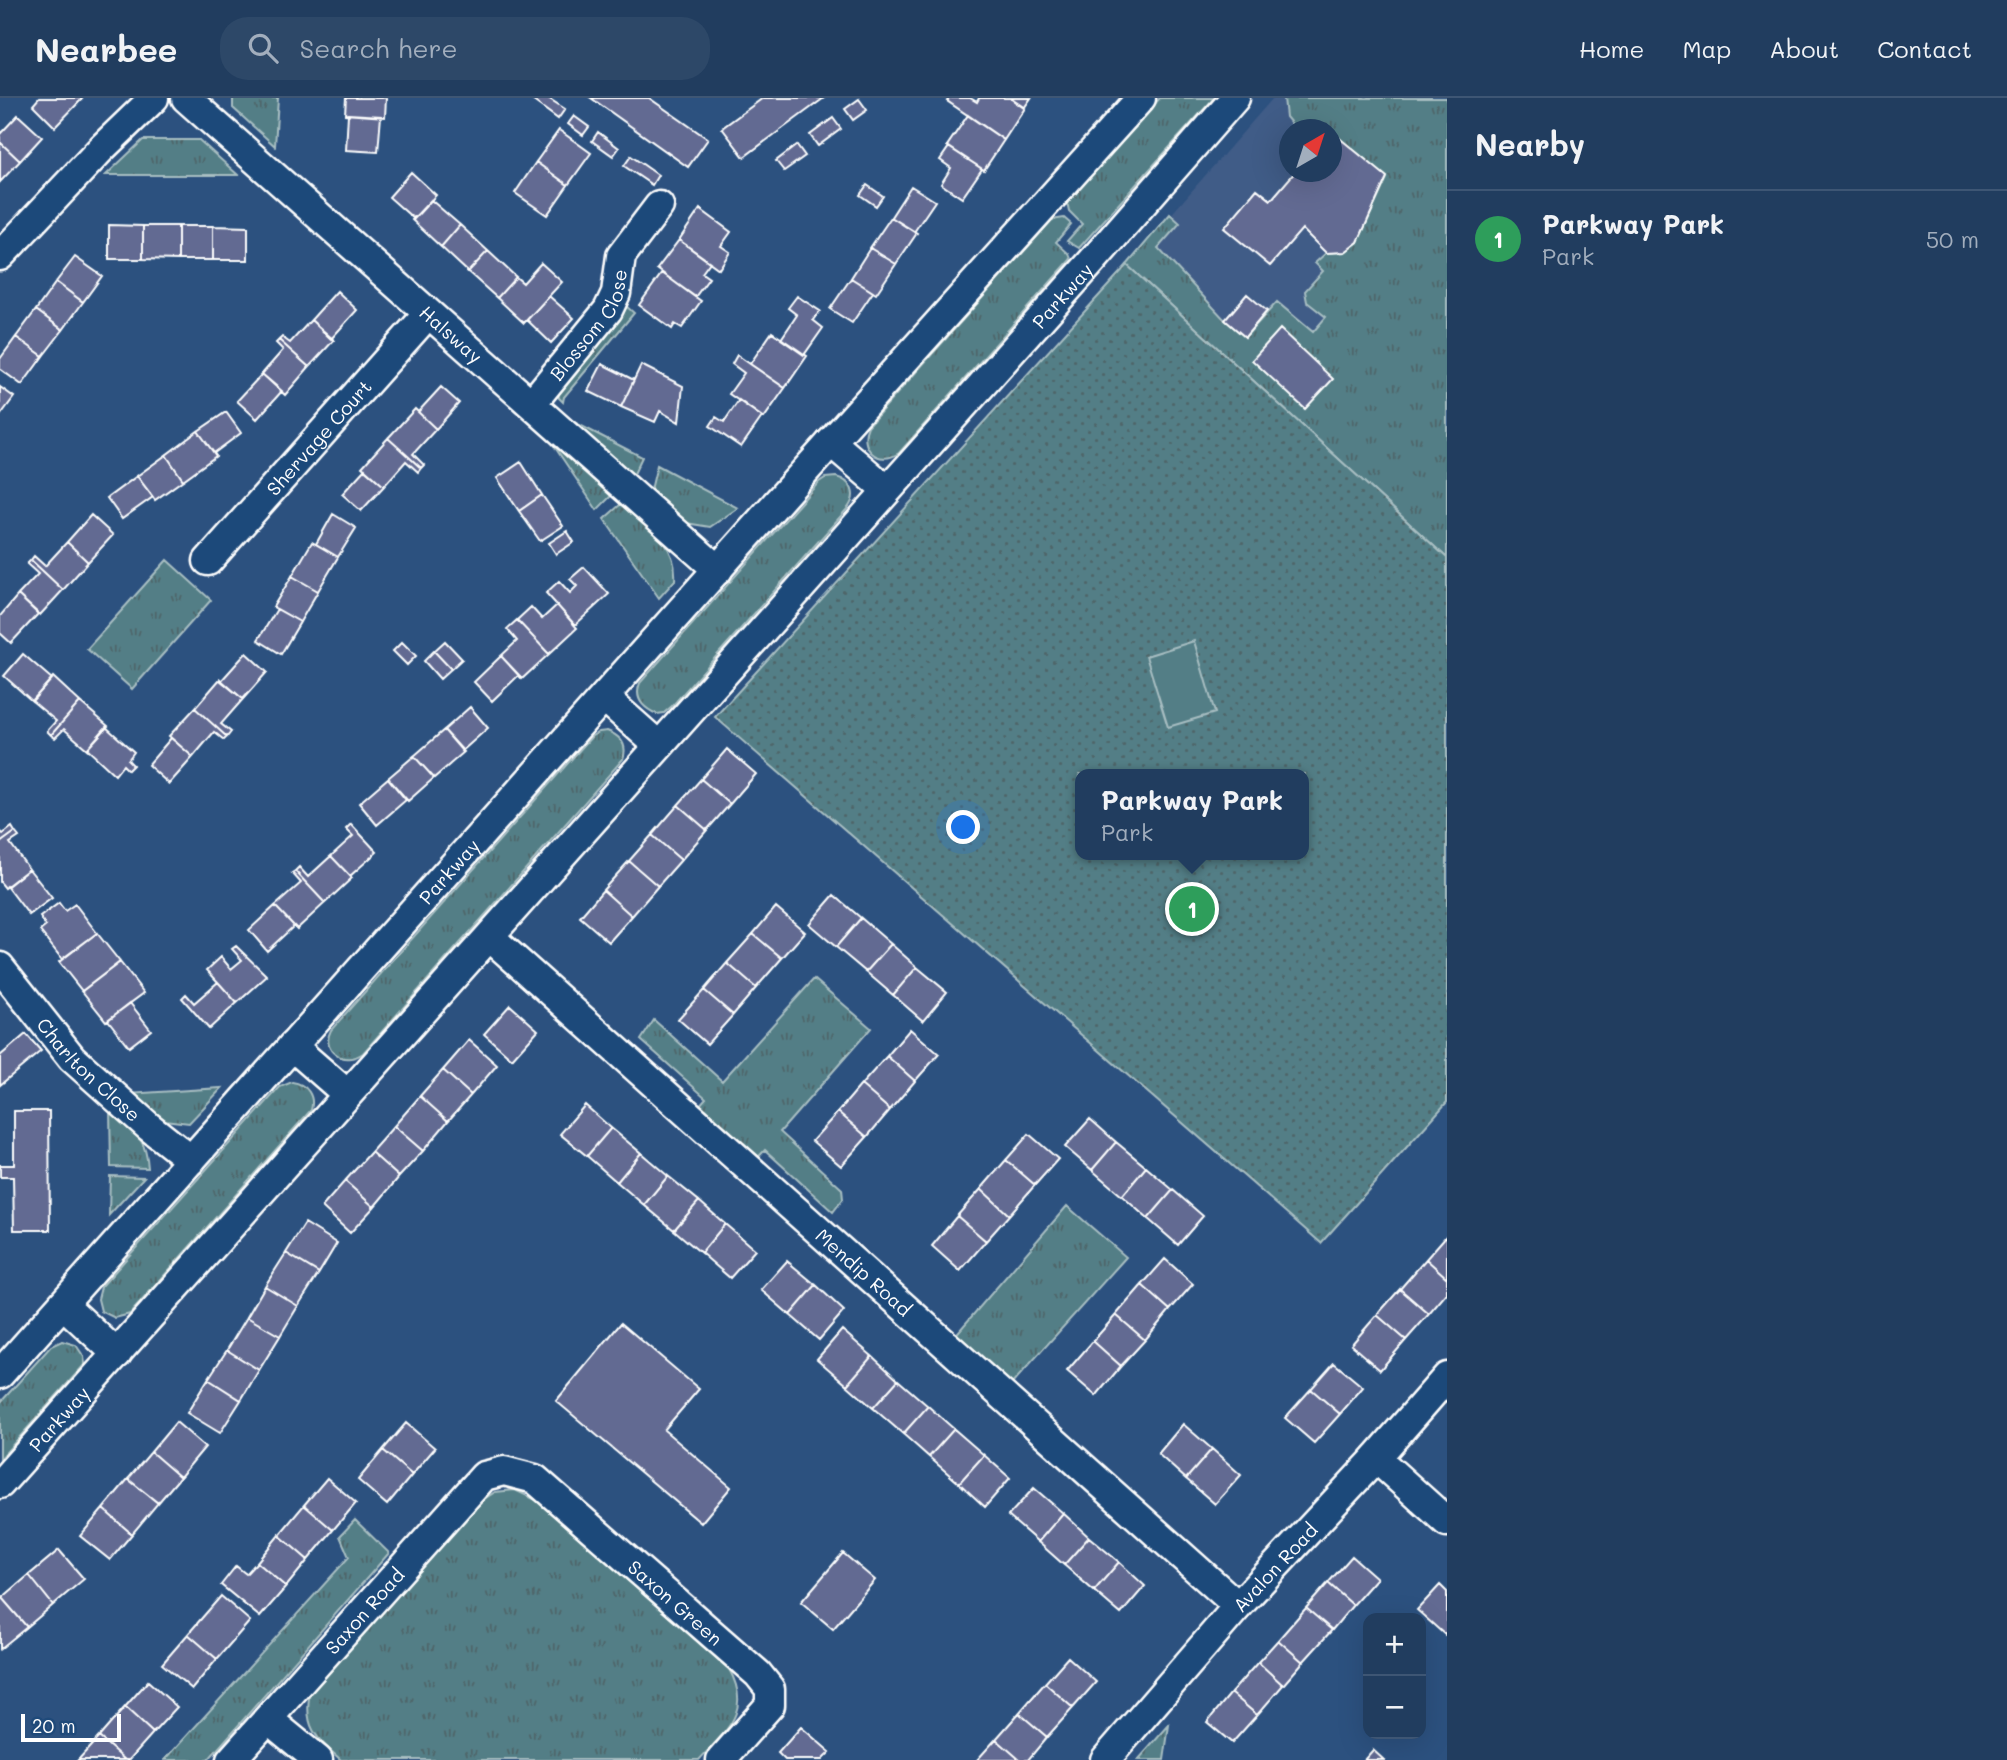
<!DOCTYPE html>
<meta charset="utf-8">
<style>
:root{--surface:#213d5f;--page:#2d4868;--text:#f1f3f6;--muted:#a2aebd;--line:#3e5674;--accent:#ea580c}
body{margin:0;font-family:Mali,sans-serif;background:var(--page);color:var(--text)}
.controls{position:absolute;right:21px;bottom:21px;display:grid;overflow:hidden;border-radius:14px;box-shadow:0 7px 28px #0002}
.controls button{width:63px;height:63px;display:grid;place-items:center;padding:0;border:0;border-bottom:2px solid var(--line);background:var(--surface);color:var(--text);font:35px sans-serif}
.compass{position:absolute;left:1279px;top:21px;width:63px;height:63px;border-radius:50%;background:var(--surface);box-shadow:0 7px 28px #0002;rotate:39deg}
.scale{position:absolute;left:21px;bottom:18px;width:100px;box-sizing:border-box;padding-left:7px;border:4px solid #fff;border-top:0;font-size:19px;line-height:24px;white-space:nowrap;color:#fff;-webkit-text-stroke:5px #1f4a7a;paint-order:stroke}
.you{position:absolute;left:964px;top:730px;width:24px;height:24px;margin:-18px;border:5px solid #fff;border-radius:50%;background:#1a73e8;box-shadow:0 0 0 10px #1a73e833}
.badge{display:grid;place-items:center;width:46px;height:46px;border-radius:50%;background:var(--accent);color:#fff;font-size:23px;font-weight:700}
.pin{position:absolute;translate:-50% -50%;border:4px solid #fff;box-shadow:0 2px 7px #0006}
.popup{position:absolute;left:1075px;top:671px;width:234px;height:91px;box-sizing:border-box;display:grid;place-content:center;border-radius:14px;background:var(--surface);filter:drop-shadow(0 2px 5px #0005);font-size:23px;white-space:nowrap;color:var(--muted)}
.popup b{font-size:26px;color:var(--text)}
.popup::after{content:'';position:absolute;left:50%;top:100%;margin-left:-14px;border:14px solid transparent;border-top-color:var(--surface)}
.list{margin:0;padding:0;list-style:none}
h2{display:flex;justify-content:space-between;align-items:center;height:91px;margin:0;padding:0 28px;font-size:30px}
h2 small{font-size:23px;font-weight:400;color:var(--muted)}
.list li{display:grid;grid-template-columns:46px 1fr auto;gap:21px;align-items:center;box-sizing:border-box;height:98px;padding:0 28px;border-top:2px solid var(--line)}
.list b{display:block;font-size:26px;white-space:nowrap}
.list p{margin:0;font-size:23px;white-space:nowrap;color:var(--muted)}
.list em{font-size:23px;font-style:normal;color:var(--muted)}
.icon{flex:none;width:38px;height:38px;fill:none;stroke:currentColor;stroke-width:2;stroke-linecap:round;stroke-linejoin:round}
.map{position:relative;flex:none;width:1447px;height:1662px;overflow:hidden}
header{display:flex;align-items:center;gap:42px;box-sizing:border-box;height:98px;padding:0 35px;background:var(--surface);border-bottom:2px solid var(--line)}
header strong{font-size:33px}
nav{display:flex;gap:38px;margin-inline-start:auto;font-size:24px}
.search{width:490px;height:63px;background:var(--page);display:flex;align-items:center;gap:18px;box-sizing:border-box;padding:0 24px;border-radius:28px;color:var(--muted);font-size:26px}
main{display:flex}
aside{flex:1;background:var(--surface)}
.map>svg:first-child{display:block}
.built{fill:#405c87;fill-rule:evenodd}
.grass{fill:url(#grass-tufts);stroke:#a8bec2;stroke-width:2}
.park{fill:url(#park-dots);stroke:#a8bec2;stroke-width:2;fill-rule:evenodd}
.pitch{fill:#527e86;stroke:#a8bec2;stroke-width:2}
.building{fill:#626b92;stroke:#fff;stroke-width:2}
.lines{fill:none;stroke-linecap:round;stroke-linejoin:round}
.street-casing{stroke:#fff;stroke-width:33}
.street{stroke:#1f4a7a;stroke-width:28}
.labels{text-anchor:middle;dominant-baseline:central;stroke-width:5;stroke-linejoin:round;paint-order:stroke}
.street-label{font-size:19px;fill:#fff;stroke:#1f4a7a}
</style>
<header>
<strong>Nearbee</strong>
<div class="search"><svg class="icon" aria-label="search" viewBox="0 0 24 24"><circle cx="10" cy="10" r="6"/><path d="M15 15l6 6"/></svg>Search here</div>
<nav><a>Home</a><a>Map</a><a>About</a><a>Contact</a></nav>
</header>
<main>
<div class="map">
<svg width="1447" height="1662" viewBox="0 0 1447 1662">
<defs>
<pattern id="grass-tufts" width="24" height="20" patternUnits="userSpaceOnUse" patternTransform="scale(1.75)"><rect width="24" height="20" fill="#527e86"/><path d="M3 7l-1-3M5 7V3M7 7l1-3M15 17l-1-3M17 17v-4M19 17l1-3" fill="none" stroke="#4f6569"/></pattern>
<pattern id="park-dots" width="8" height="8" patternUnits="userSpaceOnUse" patternTransform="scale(1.75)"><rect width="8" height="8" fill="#527e86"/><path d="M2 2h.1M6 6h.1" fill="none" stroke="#4f6569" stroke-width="1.8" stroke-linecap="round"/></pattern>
</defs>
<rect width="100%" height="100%" fill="#2c517f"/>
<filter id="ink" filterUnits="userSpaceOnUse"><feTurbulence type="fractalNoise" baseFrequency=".0143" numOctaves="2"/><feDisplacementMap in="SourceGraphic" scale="14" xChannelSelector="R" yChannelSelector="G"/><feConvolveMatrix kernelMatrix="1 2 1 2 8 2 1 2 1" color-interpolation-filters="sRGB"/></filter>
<g filter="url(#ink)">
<path class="built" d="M1273,0H1447V460L1127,167ZM1290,32H1332V74H1290Z"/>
<path class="grass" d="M233,0H278L275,48L233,10Z
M1160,0H1214L1079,150L1067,143L1082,126L1069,113L1067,104Z
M1284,0H1447V460L1127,167L1170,116L1180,125L1158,150L1225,222L1245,239L1277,204L1313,234L1326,219L1307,204L1305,193L1323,173L1315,165L1326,155L1345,154L1358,144L1387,80L1332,34V32L1296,31L1286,19Z
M143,42H199L238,77H106Z
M1064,120L1071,126L1056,144L1069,156L1071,161L899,355C878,369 858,350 868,328L1052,122Z
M626,208L634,215L564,299L563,304L559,300L558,295L619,221Z
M568,321L642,359L632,380Z
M550,342L612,397L597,412Z
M657,367L738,410L710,429L686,425L650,396Z
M836,379C852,383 858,397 848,410L672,608L664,615L657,616C643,610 634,600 640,585L819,384L825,380Z
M621,406C647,428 678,444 675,482L659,500L604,421Z
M167,462L211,502L132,591L87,551Z
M607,633C620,638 628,647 623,661L363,955C344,969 320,953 331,932L592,638L599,634Z
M814,881L871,930L780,1034L842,1091L843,1101L833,1114L765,1052L748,1070L690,1018L706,1000L641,942L654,922L722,983Z
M292,984C307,986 315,998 311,1012L130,1216L115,1220L101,1213L98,1201L101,1189L280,989Z
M222,990L189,1025L164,1022L127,996Z
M110,1011C133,1032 146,1038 148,1070L111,1069Z
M110,1078L144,1079L109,1117Z
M1067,1108L1126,1159L1002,1297L947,1247Z
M62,1243L76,1247L84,1259L85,1266L0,1361V1305L51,1248Z
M515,1392L536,1402L729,1571C753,1614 726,1632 699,1662H341C316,1640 303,1629 310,1594L478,1405L495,1394Z
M355,1422L389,1455L208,1662H165L349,1459L340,1438Z
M1169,1627L1164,1662H1138Z"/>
<path class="park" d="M1127,167L1447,460V1004L1321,1145L715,619ZM1080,676H1304V757H1080Z"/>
<path class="pitch" d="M1194,543L1215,615L1168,629L1146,558Z"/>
<path class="building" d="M39,0H80L82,1L55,29L33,7Z
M346,0H386L385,19L345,16Z
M533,0H548L565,11L558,21L532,2Z
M591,0H649L708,41L688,69Z
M763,0H824L744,59L722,30Z
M950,0H970L977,4L979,0H1010L1025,10L1004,42L947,3Z
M1010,0H1031L1024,10Z
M859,1L867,12L853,22L845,11Z
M348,16L381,18L378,54L346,52Z
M18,17L42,39L20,63L0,44V36Z
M968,17L1004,42L984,72L947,48Z
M574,18L589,29L583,37L568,26Z
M833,20L841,31L818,48L810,37Z
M559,32L591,55L568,87L536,64Z
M598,34L619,50L613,58L592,43Z
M1332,34L1387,79L1358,144L1345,154L1326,155L1302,131L1270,168L1224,130L1257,91L1271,102L1295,74H1332Z
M0,44L20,63L0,84Z
M797,47L805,58L784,73L776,63Z
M949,49L982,71L962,100L941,86L951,70L940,62Z
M631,58L658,77L652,87L624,68Z
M536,64L568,87L547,117L515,95Z
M411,74L436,97L414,121L389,99Z
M867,87L883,98L876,108L860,97Z
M911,88L935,103L914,134L891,119Z
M431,102L460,127L441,149L412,122Z
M700,111L731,134L721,148L730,154L719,171L679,142Z
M891,119L917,135L896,166L870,150Z
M109,127L143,128V161H109Z
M460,127L488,153L468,174L441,149Z
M143,128H178V162L143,161Z
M178,128H213V162H178Z
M213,128L248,129V162H213Z
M679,142L710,164L702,175L709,180L695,199L657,171Z
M870,150L896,166L876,196L851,180Z
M488,153L516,179L497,200L468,174Z
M75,159L102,178L83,204L56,184Z
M541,165L562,184L524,225L497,200L516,179L523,185Z
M662,175L701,203L682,230L675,226L672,231L639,207Z
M851,180L873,194L852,225L830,211Z
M56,184L83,204L63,232L36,212Z
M337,193L357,212L331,241L311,222Z
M1247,196L1267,213L1245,239L1225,222Z
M549,198L574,220L551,245L527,222Z
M797,198L820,213L813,222L823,230L804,257L781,241L797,217L788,210Z
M36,212L63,232L43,258L16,239Z
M311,222L334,242L309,269L279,242L282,239L290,245Z
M1280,231L1333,281L1305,311L1252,262Z
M772,234L807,258L785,290L750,266Z
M16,239L43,258L22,287L0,271V261Z
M279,242L309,269L285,297L262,276L283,252L276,245Z
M737,257L785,290L764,320L729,296L744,275L732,266Z
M602,266L634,282L621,309L588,293Z
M641,267L683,288L679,324L660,313L655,324L621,309Z
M262,276L282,293L257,321L237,303Z
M0,289L14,299L0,318Z
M441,289L459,305L436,331L418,314Z
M739,302L762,319L741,349L710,328L716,319L724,324Z
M415,311L436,331L413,356L424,367L421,370L388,340Z
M226,314L241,335L214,355L198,333Z
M198,333L216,358L183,382L166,357Z
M388,340L421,370L418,374L406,363L384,388L362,369Z
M166,357L183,382L155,402L137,378Z
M521,364L542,397L519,413L497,380Z
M365,371L384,388L361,413L342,396Z
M137,378L153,399L122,421L107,400Z
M542,397L563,428L540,443L519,413Z
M333,416L356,430L338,459L316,446Z
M91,417L113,437L88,464L67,444Z
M567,433L574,444L556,456L549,445Z
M67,444L88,464L63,492L31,462L34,458L45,468Z
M312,444L338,459L318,493L292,478Z
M31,462L63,492L40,517L18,497L38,476L27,466Z
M584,469L609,496L575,527L546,495L559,483L570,495L577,488L570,481Z
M292,478L318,493L300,524L273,509Z
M18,497L38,516L11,545L0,535V518Z
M557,507L577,530L549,556L517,522L531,509L542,521Z
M277,511L300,524L281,556L258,542Z
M517,522L549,556L522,581L501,558L517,543L507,531Z
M445,543L462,561L451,571L434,553Z
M402,544L416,558L407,567L393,553Z
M434,553L451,571L440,581L424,563Z
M246,555L267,574L243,601L221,583Z
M23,556L52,581L32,603L4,578Z
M501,558L519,577L492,603L474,584Z
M53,579L80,604L51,637L47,633L56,623L32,603Z
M220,581L243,601L221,626L231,634L227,639L195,610Z
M80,604L108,628L87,651L64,631L55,640L51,637Z
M470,609L488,630L462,653L444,632Z
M195,610L227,639L224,642L214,634L193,659L169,638Z
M106,629L134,654L128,662L133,667L128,672L123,667L115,677L87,651Z
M444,632L464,654L434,680L414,658Z
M171,640L193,659L169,686L148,667Z
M727,651L756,676L730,706L701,681Z
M414,658L434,680L408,703L388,680Z
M388,680L406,702L377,727L359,705Z
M701,681L730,706L707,732L678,707Z
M678,707L707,732L681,762L652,737Z
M351,726L377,754L350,778L331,758L353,738L346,731Z
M12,729L15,734L0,745V733L3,736Z
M15,734L19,739L10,745L29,771L5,790L0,784V745Z
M652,737L681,762L658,788L629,763Z
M331,758L352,780L325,805L295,773L299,769L308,779Z
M629,763L658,788L632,818L603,792Z
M29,771L52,800L29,817L7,788Z
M295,773L325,805L297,831L275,808L301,785L292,775Z
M603,792L632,818L609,844L580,819Z
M834,797L861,820L836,849L809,826Z
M59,805L65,813L75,806L97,835L62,861L40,833L46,828L40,819Z
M275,808L294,828L267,853L249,832Z
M776,809L805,834L782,860L753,836Z
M861,820L891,846L866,874L836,849Z
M97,835L120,864L82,893L59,864Z
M753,836L782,860L756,890L727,865Z
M891,846L917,869L893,897L866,874Z
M236,848L267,878L237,905L207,872L221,859L231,871L242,862L232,851Z
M120,864L144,895L106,923L82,893Z
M727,865L756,890L733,917L704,892Z
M917,869L947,894L923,923L893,897Z
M218,884L237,905L209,931L182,900L186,896L194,905Z
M704,892L733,917L707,946L678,921Z
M130,905L151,932L129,949L108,922Z
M510,907L538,932L512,961L484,936Z
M910,931L939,956L915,983L887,958Z
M26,936L41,953L0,987V958Z
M469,942L497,967L471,997L443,972Z
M887,958L915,983L890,1012L861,987Z
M443,972L471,997L448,1023L420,998Z
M861,987L890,1012L867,1039L838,1014Z
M420,998L448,1023L423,1053L394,1028Z
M585,1007L611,1030L587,1058L560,1036Z
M14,1013H49L50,1132H14L13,1079H0V1067H14Z
M838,1014L867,1039L841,1068L812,1043Z
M1090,1021L1116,1044L1092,1072L1065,1049Z
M394,1028L423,1053L399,1079L371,1054Z
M611,1030L641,1055L617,1084L587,1058Z
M1029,1036L1058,1061L1035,1087L1006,1062Z
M1116,1044L1146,1069L1122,1098L1092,1072Z
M371,1054L399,1079L374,1109L345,1083Z
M641,1055L668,1078L644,1107L617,1084Z
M1006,1062L1035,1087L1009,1117L981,1091Z
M1146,1069L1173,1092L1148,1121L1122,1098Z
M668,1078L699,1103L674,1132L644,1107Z
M345,1083L374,1109L350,1135L322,1109Z
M981,1091L1009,1117L986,1143L957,1118Z
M1173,1092L1203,1118L1178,1147L1148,1121Z
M699,1103L725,1126L701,1155L674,1132Z
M957,1118L986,1143L960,1173L932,1148Z
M305,1125L337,1145L319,1175L286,1155Z
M725,1126L755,1152L730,1180L701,1155Z
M1447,1137V1180L1426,1161Z
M286,1155L319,1175L298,1208L265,1188Z
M1165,1161L1193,1186L1170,1212L1142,1187Z
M1426,1161L1447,1180V1195L1429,1216L1400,1191Z
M787,1163L816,1187L790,1217L761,1192Z
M816,1187L844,1213L819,1242L790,1217Z
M1142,1187L1170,1212L1145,1242L1116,1217Z
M265,1188L298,1208L280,1238L247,1219Z
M1400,1191L1429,1216L1406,1242L1377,1217Z
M1116,1217L1145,1242L1121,1268L1093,1243Z
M1377,1217L1406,1242L1380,1272L1351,1247Z
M247,1219L280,1238L259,1272L227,1252Z
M621,1225L699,1291L664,1332L731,1389L701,1425L556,1303Z
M842,1232L872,1258L847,1287L817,1261Z
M1093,1243L1121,1268L1096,1298L1067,1273Z
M227,1252L259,1272L241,1302L208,1281Z
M872,1258L898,1282L873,1310L847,1287Z
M1334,1265L1363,1289L1340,1316L1311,1291Z
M208,1281L241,1302L220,1335L187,1315Z
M898,1282L928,1308L903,1336L873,1310Z
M1311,1291L1340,1316L1314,1345L1285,1320Z
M928,1308L954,1331L929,1359L903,1336Z
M176,1324L205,1349L180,1379L151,1354Z
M406,1325L435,1350L412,1377L383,1352Z
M1183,1326L1212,1351L1186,1381L1158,1356Z
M954,1331L984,1357L959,1385L929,1359Z
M1212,1351L1241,1377L1215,1406L1186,1381Z
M383,1352L412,1377L387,1407L358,1382Z
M151,1354L180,1379L158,1405L128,1381Z
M984,1357L1010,1380L985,1409L959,1385Z
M327,1380L356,1405L333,1432L304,1407Z
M128,1381L158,1405L132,1436L103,1411Z
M1034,1390L1063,1415L1038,1444L1008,1418Z
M304,1407L333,1432L308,1462L279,1437Z
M103,1411L132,1436L110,1462L80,1438Z
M1063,1415L1089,1439L1064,1467L1038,1444Z
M279,1437L308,1462L286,1489L257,1464Z
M1089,1439L1119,1464L1094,1493L1064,1467Z
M59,1452L84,1481L53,1507L29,1477Z
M843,1455L875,1482L833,1531L801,1504Z
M1352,1458L1377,1480L1353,1507L1328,1485Z
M257,1464L286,1489L260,1519L221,1487L236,1468L246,1476Z
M1119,1464L1145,1488L1121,1516L1094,1493Z
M29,1477L53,1507L27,1529L2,1500Z
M1328,1485L1353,1507L1332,1532L1306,1510Z
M1440,1487L1447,1494V1534L1445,1537L1417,1512Z
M221,1498L250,1523L217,1561L188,1536Z
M2,1500L27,1529L0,1551V1501Z
M1306,1510L1332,1532L1303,1564L1278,1542Z
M188,1536L217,1561L192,1591L162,1566Z
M1278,1542L1303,1564L1283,1587L1258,1564Z
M1068,1559L1096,1584L1073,1610L1045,1585Z
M1258,1564L1283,1587L1257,1617L1231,1595Z
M148,1583L177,1609L153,1635L125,1609Z
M1045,1585L1073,1610L1047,1639L1019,1615Z
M1231,1595L1257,1617L1232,1645L1207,1624Z
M125,1609L153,1635L129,1662H125L99,1639Z
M1019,1615L1047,1639L1028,1662H1020L996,1641Z
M801,1629L830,1654L822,1662H785L778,1655Z
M99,1639L125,1662H78Z
M996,1641L1020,1662H977Z
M1373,1652L1384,1662H1364Z"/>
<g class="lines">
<defs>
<g id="street">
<path id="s1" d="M186,0L718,472"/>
<path d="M0,158L102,50L154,0"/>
<path id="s2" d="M532,305L608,212L616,195L621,158L659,108"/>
<path d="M831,344L887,392"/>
<path id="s3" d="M208,463L428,216"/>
<path d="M604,599L658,647"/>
<path id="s4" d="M490,839L1238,1508"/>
<path id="s5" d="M0,869L72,960L148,1028L191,1062"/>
<path d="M292,948L347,996"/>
<path d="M63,1206L117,1256"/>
<path id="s6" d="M0,1276L831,344L1141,0"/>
<path d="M1376,1360L1447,1424"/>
<path id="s7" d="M0,1386L1088,168L1235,0"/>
<path d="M268,1621L318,1662"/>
<path id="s8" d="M231,1662L484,1378L504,1373L535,1381L758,1576L770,1591V1607L721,1662"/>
<path id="s9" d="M1105,1662L1238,1508L1376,1360L1447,1279"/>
</g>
</defs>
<use href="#street" class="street-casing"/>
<use href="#street" class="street"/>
</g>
</g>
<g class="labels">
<g class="street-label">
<text stroke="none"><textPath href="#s7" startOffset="1594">Parkway</textPath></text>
<text stroke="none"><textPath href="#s2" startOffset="98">Blossom Close</textPath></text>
<text stroke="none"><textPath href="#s1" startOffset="355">Halsway</textPath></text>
<text stroke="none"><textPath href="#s3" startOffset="166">Shervage Court</textPath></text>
<text stroke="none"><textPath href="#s6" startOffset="674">Parkway</textPath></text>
<text stroke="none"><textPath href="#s5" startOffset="136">Charlton Close</textPath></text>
<text stroke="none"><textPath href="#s4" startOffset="502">Mendip Road</textPath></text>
<text stroke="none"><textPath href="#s7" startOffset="88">Parkway</textPath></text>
<text stroke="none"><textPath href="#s9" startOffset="257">Avalon Road</textPath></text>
<text stroke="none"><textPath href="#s8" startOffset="620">Saxon Green</textPath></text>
<text stroke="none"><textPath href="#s8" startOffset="200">Saxon Road</textPath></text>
</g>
</g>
</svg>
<div class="controls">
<button>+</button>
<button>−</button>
</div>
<svg class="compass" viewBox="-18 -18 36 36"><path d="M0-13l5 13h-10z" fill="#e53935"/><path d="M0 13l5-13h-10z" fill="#a2aebd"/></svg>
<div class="scale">20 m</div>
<div class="you"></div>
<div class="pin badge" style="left:1192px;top:811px;background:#2e9e5b">1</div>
<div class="popup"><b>Parkway Park</b>Park</div>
</div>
<aside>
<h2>Nearby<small></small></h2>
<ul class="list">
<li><span class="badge" style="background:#2e9e5b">1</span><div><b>Parkway Park</b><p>Park</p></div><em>50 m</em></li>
</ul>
</aside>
</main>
